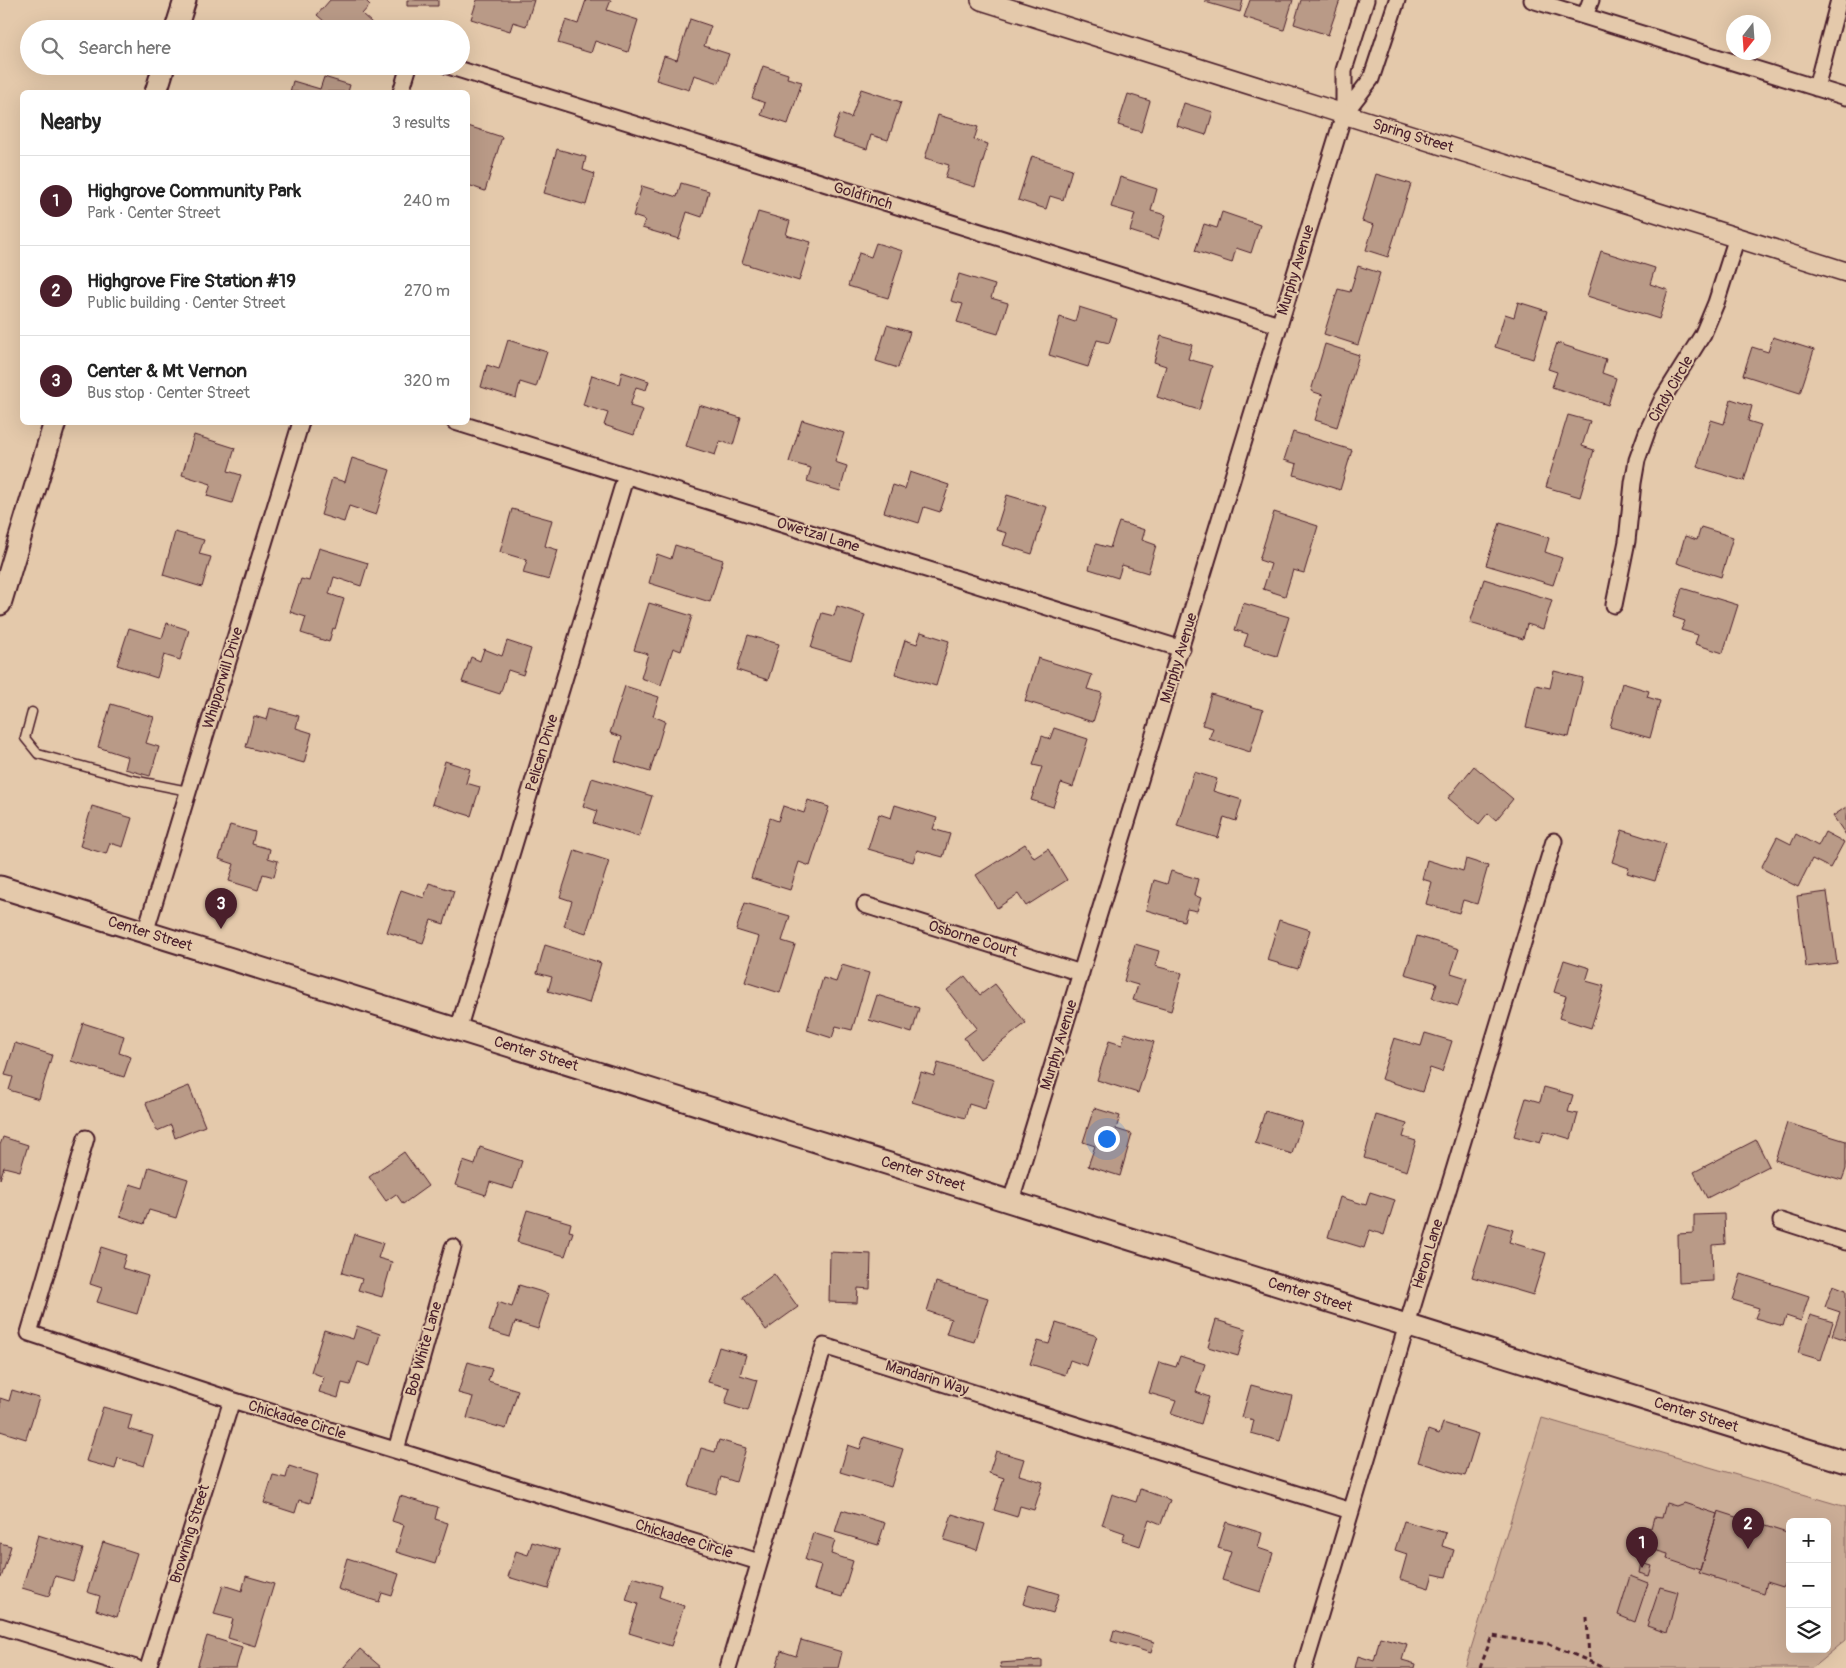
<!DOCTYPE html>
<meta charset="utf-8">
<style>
:root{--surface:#fff;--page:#f6f6f6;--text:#222;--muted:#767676;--line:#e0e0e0;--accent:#4a1f2b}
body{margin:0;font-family:Pangolin,sans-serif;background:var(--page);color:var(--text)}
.controls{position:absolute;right:15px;bottom:15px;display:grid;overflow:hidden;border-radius:8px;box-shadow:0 5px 20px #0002}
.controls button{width:45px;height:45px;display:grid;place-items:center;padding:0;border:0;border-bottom:1px solid var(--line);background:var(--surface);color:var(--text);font:25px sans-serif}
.compass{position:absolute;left:1726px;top:15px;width:45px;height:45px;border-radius:50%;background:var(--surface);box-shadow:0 5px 20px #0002;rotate:197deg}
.you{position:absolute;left:1106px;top:1138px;width:18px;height:18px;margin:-12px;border:4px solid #fff;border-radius:50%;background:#1a73e8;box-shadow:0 0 0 8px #1a73e833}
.badge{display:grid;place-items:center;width:32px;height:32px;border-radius:50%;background:var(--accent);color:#fff;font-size:16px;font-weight:700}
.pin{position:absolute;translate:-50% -41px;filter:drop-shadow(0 1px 2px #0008)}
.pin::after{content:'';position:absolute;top:26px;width:18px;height:15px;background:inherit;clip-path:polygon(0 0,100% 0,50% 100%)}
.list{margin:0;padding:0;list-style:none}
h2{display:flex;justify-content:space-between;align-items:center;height:65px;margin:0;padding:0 20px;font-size:21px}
h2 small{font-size:16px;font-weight:400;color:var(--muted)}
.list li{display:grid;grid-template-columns:32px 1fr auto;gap:15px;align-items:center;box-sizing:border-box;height:90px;padding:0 20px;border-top:1px solid var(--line)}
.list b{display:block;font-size:19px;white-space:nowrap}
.list p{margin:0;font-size:16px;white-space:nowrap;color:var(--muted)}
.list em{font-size:16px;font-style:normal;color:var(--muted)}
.icon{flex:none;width:28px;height:28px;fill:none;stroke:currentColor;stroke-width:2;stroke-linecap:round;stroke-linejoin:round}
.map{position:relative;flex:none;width:1846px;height:1668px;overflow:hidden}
.search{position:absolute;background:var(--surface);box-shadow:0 5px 20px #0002;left:20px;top:20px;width:450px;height:55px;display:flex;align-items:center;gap:12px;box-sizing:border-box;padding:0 18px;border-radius:28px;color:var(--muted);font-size:19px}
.panel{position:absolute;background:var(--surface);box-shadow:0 5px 20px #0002;left:20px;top:90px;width:450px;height:335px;border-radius:8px}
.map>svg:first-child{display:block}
.green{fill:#cbad96;stroke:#8a6660;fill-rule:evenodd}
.building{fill:#b99a87;stroke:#4a1f2b}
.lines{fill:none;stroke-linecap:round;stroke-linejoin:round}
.service-casing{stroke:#4a1f2b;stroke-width:11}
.minor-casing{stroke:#4a1f2b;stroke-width:19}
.tertiary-casing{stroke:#4a1f2b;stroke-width:22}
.secondary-casing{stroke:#4a1f2b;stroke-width:25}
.path{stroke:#4a1f2b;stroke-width:3;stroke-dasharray:5 4;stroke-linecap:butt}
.service{stroke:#e4c9ab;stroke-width:8}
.minor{stroke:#e4c9ab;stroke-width:15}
.tertiary{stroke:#e4c9ab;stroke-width:19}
.secondary{stroke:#e4c9ab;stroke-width:21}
.labels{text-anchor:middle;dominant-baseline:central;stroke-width:4;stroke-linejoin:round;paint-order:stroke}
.street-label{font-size:15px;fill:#4a1f2b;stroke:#e4c9ab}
</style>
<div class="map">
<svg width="1846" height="1668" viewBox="0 0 1846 1668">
<rect width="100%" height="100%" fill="#e4c9ab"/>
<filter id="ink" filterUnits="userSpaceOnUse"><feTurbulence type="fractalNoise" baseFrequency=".02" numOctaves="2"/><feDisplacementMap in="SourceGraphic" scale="10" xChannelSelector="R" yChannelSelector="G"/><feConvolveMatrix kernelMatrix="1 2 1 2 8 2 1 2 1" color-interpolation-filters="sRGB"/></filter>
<g filter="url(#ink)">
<path class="green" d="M1542,1418L1846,1507V1640L1812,1668H1465ZM1790,1522H1827V1649H1790Z"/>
<path class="building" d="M330,0H365L370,5L362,14L372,23L367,29H333L317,15Z
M407,0H438V6H407Z
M477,0H534L526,26L513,22L510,31L471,19Z
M586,0H611L607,10L638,20L628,52L595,41L591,53L558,43L566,20L578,24Z
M1205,0H1243L1240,12L1205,2Z
M1250,0H1293L1284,30L1244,17Z
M1301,0H1340L1328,35L1294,24Z
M690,19L711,26L704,46L729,54L719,83L694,75L689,90L656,80L664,56L677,60Z
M763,66L788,74L787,78L802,82L788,124L761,115L765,103L752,98Z
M324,77L350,85L348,92H290L293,81L320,89Z
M861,89L901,102L888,140L871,135L867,149L832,138L840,114L851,118Z
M1128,94L1150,101L1141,132L1118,125Z
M1184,103L1213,112L1206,135L1177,126Z
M938,115L978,127L974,140L988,144L975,187L945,178L949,165L925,158Z
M468,126L502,137L485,191L468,185Z
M557,149L586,157L583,170L595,174L586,205L544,193Z
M1032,156L1072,169L1063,200L1050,196L1046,209L1018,200Z
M1376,174L1411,184L1388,257L1366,250L1374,225L1362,221Z
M1120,177L1157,189L1151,211L1166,215L1158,240L1130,231L1135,214L1111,207Z
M681,183L709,191L702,217L687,212L679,239L642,228L645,220L633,216L642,186L677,197Z
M758,212L790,221L786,235L811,242L799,281L742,263Z
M1222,212L1260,225L1251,253L1236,248L1232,263L1195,251L1204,224L1217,228Z
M876,243L903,251L888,298L848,286L859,253L871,257Z
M1601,251L1655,268L1650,284L1668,290L1659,319L1587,296Z
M1358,266L1380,273L1358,345L1324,334L1338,289L1350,292Z
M959,274L995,285L991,298L1008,303L998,334L957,322L963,304L951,301Z
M1518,302L1547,311L1533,359L1495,347L1505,314L1514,317Z
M1079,307L1117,319L1109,343L1097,340L1088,367L1049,355L1060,317L1075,322Z
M887,325L910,332L898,368L876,361Z
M1161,336L1192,345L1188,359L1212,366L1199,410L1157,397L1166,366L1154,362Z
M1773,337L1814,350L1800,393L1743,375L1752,347L1768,352Z
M508,340L547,352L536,387L520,382L516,398L481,387L487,365L499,369Z
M1557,343L1606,359L1602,373L1616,378L1608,405L1552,387L1557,372L1548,369Z
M1325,344L1359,355L1337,427L1315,420L1323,395L1311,391Z
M622,372L649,381L646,390L636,387L630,406L643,410L634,435L604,425L608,413L583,405L592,375L619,384Z
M1731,399L1752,406L1748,421L1761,425L1744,481L1697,467L1711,420L1724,424Z
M699,405L741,418L733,445L720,441L715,455L686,446Z
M1568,415L1590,421L1582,446L1594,450L1580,497L1546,487Z
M802,420L844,433L835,462L847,466L840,491L807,481L811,468L789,462Z
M1293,432L1352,450L1340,490L1294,475L1297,464L1284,460Z
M194,435L235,448L228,471L241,475L232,503L207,496L211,484L182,475Z
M352,458L390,470L376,515L349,506L344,522L321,515L332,478L345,482Z
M910,472L949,485L940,512L924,507L919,523L884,512L893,485L905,489Z
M1007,495L1047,507L1032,554L1003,545L1007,533L996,530Z
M512,509L552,520L545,546L558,550L549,580L523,573L527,560L500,552Z
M1274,512L1318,526L1304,573L1293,570L1285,596L1263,589L1271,564L1259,560Z
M1119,522L1145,530L1142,540L1156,545L1148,573L1122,565L1118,578L1089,569L1096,544L1110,548Z
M1500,523L1549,538L1545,552L1562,558L1553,585L1486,565Z
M1701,527L1733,537L1721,577L1677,563L1685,536L1697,540Z
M175,532L204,540L199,554L211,557L202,587L163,575Z
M675,545L723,560L710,602L649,583L657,554L671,559Z
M319,548L368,563L361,586L334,577L329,594L344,599L335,629L333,628L329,642L301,633L306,617L290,612L301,579L309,581Z
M1484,579L1552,600L1543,629L1527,624L1523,639L1470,623Z
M1682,588L1738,605L1723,653L1695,644L1698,635L1681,630L1685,621L1673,617Z
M649,603L692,616L681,651L673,648L661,685L641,678L648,654L634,650Z
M1243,603L1289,617L1277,656L1244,646L1248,634L1235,630Z
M837,606L865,615L851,660L811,648L822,613L834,616Z
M167,623L189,630L180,660L164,655L157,678L117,665L129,628L162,638Z
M921,632L949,641L936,686L895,674L905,640L917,644Z
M748,635L779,644L768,680L737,670Z
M507,641L531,649L523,675L508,670L500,694L462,682L471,657L480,661L484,649L502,656Z
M1038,658L1092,675L1087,689L1102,693L1093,722L1025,701Z
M1554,671L1583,678L1569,737L1526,727L1536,685L1550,688Z
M1622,683L1649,691L1647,697L1660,701L1650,738L1610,727Z
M625,686L659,697L653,716L665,721L650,772L615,761L622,737L610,733Z
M1211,694L1263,710L1250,752L1209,739L1213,728L1202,725Z
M111,704L154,717L146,743L159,747L150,776L125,769L128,757L98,747Z
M270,708L299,716L296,728L312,733L304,763L246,747L254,716L267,720Z
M1054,728L1088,739L1073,787L1061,783L1053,807L1031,800L1042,767L1033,765L1042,736L1050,739Z
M445,761L470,769L466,783L480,787L471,816L432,804Z
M1474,766L1513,799L1496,820L1488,813L1479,824L1448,798Z
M1194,772L1217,779L1213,791L1242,800L1236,821L1224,817L1218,838L1177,826Z
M592,778L652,796L639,837L593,823L597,811L583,806Z
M808,800L829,807L810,866L799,862L790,890L751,878L770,818L778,821L783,806L804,813Z
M895,805L937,818L933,829L950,834L943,857L917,850L913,862L868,849L879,814L891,818Z
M92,806L132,818L123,847L110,843L106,854L80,846Z
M1846,807V835L1833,816Z
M230,825L255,832L252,844L270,849L268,858L278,861L274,877L263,874L258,890L229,881L234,864L219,859Z
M1622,830L1666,844L1655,881L1627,873L1629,868L1612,862Z
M1825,832L1844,842L1830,868L1812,859L1798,887L1761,868L1777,837L1791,844L1796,834L1818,846Z
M1025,844L1034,858L1048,849L1067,880L1026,906L1018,894L997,908L976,875Z
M575,850L609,861L586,933L564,926L572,901L560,897Z
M1466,859L1488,866L1477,904L1463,900L1459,913L1426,904L1432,882L1422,879L1427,860L1463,871Z
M1171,871L1198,879L1194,895L1201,898L1197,911L1187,909L1184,921L1146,910L1154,880L1167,884Z
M429,883L454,891L444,924L431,920L423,943L387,932L401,890L424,898Z
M1827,892L1837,963L1806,967L1797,896Z
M745,903L790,916L782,941L795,945L780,993L745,982L759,937L736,930Z
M1279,920L1310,930L1298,969L1267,960Z
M1417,936L1459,949L1451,973L1467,978L1458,1006L1432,998L1437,983L1405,974Z
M1135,944L1159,951L1155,966L1182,973L1171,1011L1133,1000L1138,985L1124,981Z
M545,945L601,963L589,1003L548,991L552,977L537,973Z
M1564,960L1590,968L1586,981L1604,986L1591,1028L1559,1018L1566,996L1554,992Z
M842,965L869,973L852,1030L836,1026L832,1038L807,1030L823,978L836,982Z
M965,976L980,995L995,984L1026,1023L980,1059L964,1038L977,1028L947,990Z
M877,995L919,1008L912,1033L869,1020Z
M83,1023L124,1036L119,1053L131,1057L124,1077L71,1061Z
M1125,1033L1154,1042L1138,1093L1097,1080L1109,1041L1122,1045Z
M1425,1033L1452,1041L1442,1072L1430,1068L1422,1092L1381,1079L1394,1038L1421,1046Z
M15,1043L52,1055L39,1099L9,1090L13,1077L5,1075Z
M938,1063L994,1080L985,1109L969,1104L965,1118L912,1102L921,1072L934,1076Z
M189,1086L205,1126L175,1138L171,1125L157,1131L146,1103Z
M1544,1087L1573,1095L1568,1112L1578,1114L1571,1139L1544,1131L1540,1143L1514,1136L1526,1098L1540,1102Z
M1094,1108L1120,1116L1116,1129L1132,1134L1120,1176L1088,1166L1095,1146L1083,1142Z
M1265,1111L1302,1122L1292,1154L1255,1143Z
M1376,1115L1407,1124L1403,1137L1416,1141L1407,1171L1364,1158Z
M1787,1123L1846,1141V1169L1842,1180L1775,1160Z
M3,1137L28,1145L20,1171L4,1167L0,1179V1145Z
M1756,1140L1769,1166L1707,1198L1694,1172Z
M480,1147L522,1161L513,1189L490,1182L486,1195L455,1185L463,1161L475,1165Z
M404,1152L428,1186L403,1204L396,1194L386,1201L369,1177Z
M149,1167L188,1179L176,1218L149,1210L144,1224L120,1216L130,1184L143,1188Z
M1370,1192L1395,1200L1384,1235L1370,1230L1364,1248L1328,1237L1340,1197L1366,1205Z
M527,1210L571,1223L569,1231L573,1232L565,1256L517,1242Z
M1724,1214L1725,1244L1712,1245L1713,1281L1679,1283L1678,1234L1694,1233V1215Z
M1489,1223L1513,1230L1509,1242L1546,1253L1533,1295L1472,1277Z
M354,1234L383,1243L378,1258L392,1262L382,1297L358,1290L362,1279L342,1273Z
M101,1247L126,1255L122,1268L148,1276L137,1314L97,1302L102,1288L90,1284Z
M830,1252L871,1254L870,1289L858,1288L857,1303L829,1302Z
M774,1274L798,1307L766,1330L743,1297Z
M1741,1274L1809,1296L1801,1321L1786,1316L1783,1326L1755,1318L1759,1308L1733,1300Z
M936,1282L988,1298L974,1342L946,1334L951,1319L927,1311Z
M519,1285L549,1294L538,1329L515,1322L510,1337L489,1331L498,1302L512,1307Z
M1833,1285L1846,1290V1340L1832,1335L1840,1312L1825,1307Z
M1810,1315L1833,1322L1821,1360L1798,1353Z
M1216,1320L1246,1329L1238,1356L1208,1347Z
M1056,1323L1097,1336L1087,1366L1070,1360L1065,1375L1030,1364L1038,1341L1049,1344Z
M357,1326L380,1334L370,1366L358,1362L350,1385L342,1383L338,1398L319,1392L324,1377L311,1372L324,1330L353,1339Z
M719,1347L746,1355L740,1375L757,1380L748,1411L725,1404L730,1388L708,1382Z
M1180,1356L1205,1364L1196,1392L1209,1397L1201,1424L1171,1414L1176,1401L1149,1393L1159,1362L1176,1367Z
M468,1362L492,1369L488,1381L518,1390L506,1429L467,1418L473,1397L458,1393Z
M1251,1385L1292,1396L1280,1441L1251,1433L1254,1420L1242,1417Z
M12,1390L39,1398L26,1439L0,1431V1398L9,1401Z
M103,1407L132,1415L128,1429L153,1436L144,1466L118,1458L115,1469L86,1461Z
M1443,1423L1478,1434L1465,1476L1418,1462L1428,1430L1439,1434Z
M864,1437L903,1449L891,1487L840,1472L848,1445L860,1449Z
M719,1440L746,1448L736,1482L721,1477L716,1494L689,1486L701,1448L715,1452Z
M996,1451L1024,1459L1019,1475L1043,1482L1034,1510L1020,1506L1017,1517L994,1510L1004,1478L989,1473Z
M289,1466L318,1475L310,1503L299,1500L295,1513L264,1503L273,1475L286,1478Z
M1140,1489L1170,1500L1161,1524L1149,1519L1140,1546L1122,1540L1125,1533L1102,1525L1112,1494L1136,1502Z
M400,1496L438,1507L435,1519L448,1523L435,1564L396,1552L404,1525L392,1521Z
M1666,1503L1676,1506L1684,1503L1717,1514L1700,1570L1667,1559L1668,1554L1640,1546L1646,1527L1651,1528L1654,1517L1662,1518Z
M842,1510L885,1523L878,1545L835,1532Z
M1718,1511L1790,1534V1565L1783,1587L1767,1582L1764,1593L1699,1573Z
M952,1514L985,1524L977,1550L944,1540Z
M1404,1521L1446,1533L1442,1546L1454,1550L1446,1577L1433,1574L1429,1588L1400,1579L1407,1554L1395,1550Z
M1226,1522L1262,1533L1258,1548L1273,1553L1261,1592L1222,1580L1231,1552L1218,1548Z
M813,1533L835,1540L831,1554L853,1561L842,1597L814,1589L821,1565L805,1560Z
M38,1535L83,1549L73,1581L55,1576L49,1596L22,1588Z
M103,1542L137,1553L117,1617L96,1610L100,1596L87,1592Z
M532,1542L560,1550L548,1589L508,1577L516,1551L528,1555Z
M0,1543L11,1546L1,1578L0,1577Z
M347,1558L399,1574L392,1596L382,1593L379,1602L338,1589Z
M1641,1563L1652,1566L1649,1576L1639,1573Z
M246,1576L274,1584L255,1646L228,1638L233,1619L214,1614L223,1585L242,1591Z
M1630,1576L1648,1583L1635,1622L1618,1615Z
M633,1577L662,1586L659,1597L684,1606L671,1646L629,1633L638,1604L626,1600Z
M1029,1585L1059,1594L1053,1613L1023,1604Z
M1660,1587L1678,1592L1667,1633L1647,1626Z
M1114,1630L1154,1642L1151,1653L1111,1641Z
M207,1636L242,1647L236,1668H197Z
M1380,1637L1407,1644L1402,1660L1416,1664L1415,1668H1355L1358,1656L1374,1661Z
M801,1640L842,1652L838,1668H776L781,1651L796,1656Z
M360,1649L382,1668H343Z
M1042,1660V1668H1001L1000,1663Z"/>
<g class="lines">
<defs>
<path id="service" d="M32,712L25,738L38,754L133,780L188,791"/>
<path id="minor" d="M1532,0L1846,97
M1585,16L1591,0
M448,66L1279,325
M1816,88L1839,0
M401,92L409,66
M1344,114L1371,79L1397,0
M455,422L1182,649
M1614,605L1627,541L1633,483L1637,460L1647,432L1663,398L1703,334L1716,303L1737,237
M865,905L1081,973
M145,933L301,422
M458,1030L626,475
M86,1138L29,1333L232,1400L759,1562
M1011,1201L1344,114V70L1366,0
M1781,1221L1846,1242
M396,1450L453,1247
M0,1626L136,1668
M148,1668L232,1400
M728,1668L824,1346L1351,1511
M1304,1668L1407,1325L1554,841"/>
<path id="tertiary" d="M981,0L1846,272"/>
<path id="secondary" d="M176,29L185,0
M156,92L164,66
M0,604L55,422
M0,887L1846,1462"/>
</defs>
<use href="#service" class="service-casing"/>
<use href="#minor" class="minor-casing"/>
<use href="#tertiary" class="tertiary-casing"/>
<use href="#secondary" class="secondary-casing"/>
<path class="path" d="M1587,1617L1589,1661
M1480,1668L1492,1636L1549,1644L1605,1668"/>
<use href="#service" class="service"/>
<use href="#minor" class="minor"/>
<use href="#tertiary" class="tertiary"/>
<use href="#secondary" class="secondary"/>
</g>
</g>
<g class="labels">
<g class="street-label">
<text transform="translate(1413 136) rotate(17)">Spring Street</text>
<text transform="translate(863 196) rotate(17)">Goldfinch</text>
<text transform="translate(1296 270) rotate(-73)">Murphy Avenue</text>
<text transform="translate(1671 389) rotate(-60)">Cindy Circle</text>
<text transform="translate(818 535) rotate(17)">Owetzal Lane</text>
<text transform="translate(1179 658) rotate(-73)">Murphy Avenue</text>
<text transform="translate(223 678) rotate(-73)">Whipporwill Drive</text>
<text transform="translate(542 753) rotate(-73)">Pelican Drive</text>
<text transform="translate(150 934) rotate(17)">Center Street</text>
<text transform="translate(973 939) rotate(17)">Osborne Court</text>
<text transform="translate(1059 1045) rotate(-73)">Murphy Avenue</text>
<text transform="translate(536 1054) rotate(17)">Center Street</text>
<text transform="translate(923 1174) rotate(17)">Center Street</text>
<text transform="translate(1428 1254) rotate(-73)">Heron Lane</text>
<text transform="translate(1310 1295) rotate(17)">Center Street</text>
<text transform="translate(424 1349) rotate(-74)">Bob White Lane</text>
<text transform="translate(927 1378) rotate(17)">Mandarin Way</text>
<text transform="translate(1696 1415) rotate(17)">Center Street</text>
<text transform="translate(297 1420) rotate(17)">Chickadee Circle</text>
<text transform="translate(190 1534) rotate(-73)">Browning Street</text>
<text transform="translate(684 1539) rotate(17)">Chickadee Circle</text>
</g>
</g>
</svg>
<div class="controls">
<button>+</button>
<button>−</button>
<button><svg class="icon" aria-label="layers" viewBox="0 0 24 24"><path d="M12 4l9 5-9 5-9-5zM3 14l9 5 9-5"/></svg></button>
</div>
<svg class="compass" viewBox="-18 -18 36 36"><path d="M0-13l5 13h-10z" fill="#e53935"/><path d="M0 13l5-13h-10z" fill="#767676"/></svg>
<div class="you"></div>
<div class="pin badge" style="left:1642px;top:1568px">1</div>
<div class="pin badge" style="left:1748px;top:1549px">2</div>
<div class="pin badge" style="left:221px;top:929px">3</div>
<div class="search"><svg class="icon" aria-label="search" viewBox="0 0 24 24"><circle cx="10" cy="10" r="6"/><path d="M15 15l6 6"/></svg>Search here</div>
<section class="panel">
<h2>Nearby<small>3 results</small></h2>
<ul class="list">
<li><span class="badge">1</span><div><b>Highgrove Community Park</b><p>Park · Center Street</p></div><em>240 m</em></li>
<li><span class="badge">2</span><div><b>Highgrove Fire Station #19</b><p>Public building · Center Street</p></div><em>270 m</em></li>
<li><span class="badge">3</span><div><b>Center &amp; Mt Vernon</b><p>Bus stop · Center Street</p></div><em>320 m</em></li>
</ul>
</section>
</div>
